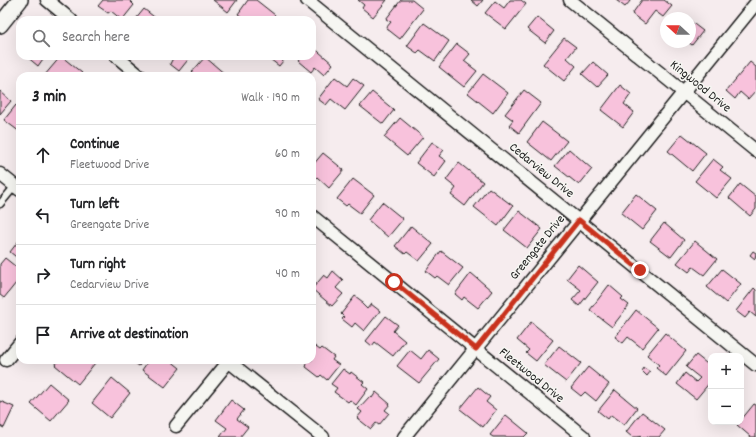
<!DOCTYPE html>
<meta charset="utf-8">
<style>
:root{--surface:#fff;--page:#f2f2f2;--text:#202124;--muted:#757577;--line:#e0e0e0}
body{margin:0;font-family:Dekko,sans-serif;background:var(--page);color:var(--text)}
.controls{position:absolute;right:12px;bottom:12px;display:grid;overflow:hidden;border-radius:8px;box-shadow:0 4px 16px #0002}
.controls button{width:36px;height:36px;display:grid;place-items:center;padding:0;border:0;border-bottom:1px solid var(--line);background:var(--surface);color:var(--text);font:20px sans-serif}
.compass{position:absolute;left:660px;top:12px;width:36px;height:36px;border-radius:50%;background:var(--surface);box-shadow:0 4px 16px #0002;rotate:291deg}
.stop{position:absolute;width:12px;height:12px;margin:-9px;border:3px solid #c8321e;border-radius:50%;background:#fff}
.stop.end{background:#c8321e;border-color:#fff;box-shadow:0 1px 4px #0008}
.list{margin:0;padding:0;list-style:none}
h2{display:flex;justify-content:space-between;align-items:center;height:52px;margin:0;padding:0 16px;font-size:17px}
h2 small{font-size:13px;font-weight:400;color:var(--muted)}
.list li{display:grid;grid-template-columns:26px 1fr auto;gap:12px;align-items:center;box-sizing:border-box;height:60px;padding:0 16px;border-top:1px solid var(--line)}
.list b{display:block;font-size:15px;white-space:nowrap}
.list p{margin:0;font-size:13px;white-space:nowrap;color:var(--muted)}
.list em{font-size:13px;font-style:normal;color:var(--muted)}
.icon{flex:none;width:22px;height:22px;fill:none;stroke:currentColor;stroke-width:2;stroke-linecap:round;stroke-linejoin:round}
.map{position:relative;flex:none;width:756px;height:437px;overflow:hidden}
.search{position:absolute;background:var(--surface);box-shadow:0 4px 16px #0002;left:16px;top:16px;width:300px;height:44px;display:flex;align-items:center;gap:10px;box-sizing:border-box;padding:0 14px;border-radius:12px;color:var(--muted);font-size:15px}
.panel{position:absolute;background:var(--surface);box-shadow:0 4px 16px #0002;left:16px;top:72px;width:300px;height:292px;border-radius:12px}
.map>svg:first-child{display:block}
.building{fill:#f8c2dc;stroke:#1c1c1c}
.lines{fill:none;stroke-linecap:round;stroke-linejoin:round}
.service-casing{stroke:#1c1c1c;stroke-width:9}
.minor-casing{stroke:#1c1c1c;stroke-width:15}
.tertiary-casing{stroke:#1c1c1c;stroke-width:18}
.service{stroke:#f6f6f2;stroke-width:6}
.minor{stroke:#f6f6f2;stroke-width:12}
.tertiary{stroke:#f6f6f2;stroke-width:15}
.route{stroke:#c8321e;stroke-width:5}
.labels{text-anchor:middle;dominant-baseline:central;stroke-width:3;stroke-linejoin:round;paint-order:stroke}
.street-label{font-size:13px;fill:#1c1c1c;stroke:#f6f6f2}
</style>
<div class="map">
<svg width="756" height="437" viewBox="0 0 756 437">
<rect width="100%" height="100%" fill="#f6ecee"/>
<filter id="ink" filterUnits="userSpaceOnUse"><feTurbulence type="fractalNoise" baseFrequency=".025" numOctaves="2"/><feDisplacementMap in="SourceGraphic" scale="8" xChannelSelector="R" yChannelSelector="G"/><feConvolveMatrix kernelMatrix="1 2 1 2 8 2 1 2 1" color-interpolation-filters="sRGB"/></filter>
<g filter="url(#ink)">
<path class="building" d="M103,0H129L134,5L122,20L111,11L108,13L98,6Z
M213,0H237L228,12Z
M248,0H256L275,15L272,20H246L238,14Z
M358,0H387L373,17L362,8L364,5Z
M401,0H412L423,9L400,39L386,28L391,22L386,19Z
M471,0H483L478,6Z
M510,0H521L526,4L506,29L485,13L495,1L504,8Z
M616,0H631L625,7Z
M642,0H664L672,6L663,17L655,11L645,24L632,14Z
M144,9L158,20H135Z
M537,17L554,31L545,43L527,29Z
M690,21L703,31L692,45L688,42H690Z
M424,23L449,41L435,61L420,50L417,53L407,46Z
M564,38L576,47L567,58L576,66L564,81L543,64Z
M457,44L470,54L464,61L477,71L464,87L439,67Z
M312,46L333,64L324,75L315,67L311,72L298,61L302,56H312Z
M26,56H45L38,66Z
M61,56L82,73L79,76H44Z
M174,56H191L179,71L170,64Z
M266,56H287L279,66Z
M205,57L226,75L225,76H197L192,72Z
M593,62L608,75L597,87L582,74Z
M750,62L756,67V90L748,99L740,92L735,99L726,91Z
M483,74L508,93L493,113L468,93Z
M335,77L347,86L353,78L364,86L345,110L331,99L326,105L318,99Z
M620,85L631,94L624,104L634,112L623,127L601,110Z
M524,90L541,103L519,133L509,125L513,120L505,114Z
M0,91L11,101L0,114Z
M372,92L394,110L383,124L360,106Z
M16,105L20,108V132L4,120Z
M400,118L423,137L407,156L384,137Z
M542,122L567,141L551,161L527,142Z
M682,134L706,153L692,171L668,151Z
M432,142L444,150L439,156L446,161L434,177L416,163Z
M569,149L592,169L579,185L555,166Z
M323,153L344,170L329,188L317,177L313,181L312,180V166Z
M713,159L723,167L720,170L732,179L716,198L695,181Z
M459,163L483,182L465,206L451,195L456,188L446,180Z
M353,179L374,195L360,213L348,204L346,206L337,199Z
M740,184L756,197V209L750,216L729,198Z
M489,188L513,206L498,226L474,207Z
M636,194L657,211L642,230L621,213Z
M382,202L403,219L388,237L368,220Z
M519,211L542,229L527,248L504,230Z
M664,223L684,240L671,257L650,241Z
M411,226L433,244L419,261L407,252L405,254L395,246Z
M20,239V260L10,252Z
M695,241L717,259L704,275L693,267L689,272L677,263Z
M441,251L463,268L449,285L437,276L435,278L426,271Z
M753,251L756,253L755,259L750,255Z
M5,258L20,270V278L4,298L0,295V264Z
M578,265L598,282L579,306L572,300L581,290L567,279Z
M722,269L741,284L726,303L707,287Z
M333,271L343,280L336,288L343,294L332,306L312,289L324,275L328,278Z
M471,273L492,291L478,308L464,297L462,300L455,294Z
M609,285L623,297L621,299L629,305L612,327L590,310Z
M754,288L756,290V317L750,312L745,318L736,311Z
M355,296L363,302L362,304L367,309L371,304L380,311L364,331L355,323L352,327L342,319L344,317L341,314Z
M636,310L658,328L642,348L628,337L623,343L615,337Z
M386,316L398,325L393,331L405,341L393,356L375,342L372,346L366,341Z
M531,322L553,340L536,361L526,353L529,350L517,340Z
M665,333L686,351L666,376L656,368L659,365L647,355Z
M313,345L320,350L322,348L334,357L332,360L339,365L327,380L321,375L319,377L306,367L307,364L302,360H312Z
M559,346L581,363L566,382L544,365Z
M410,350L421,359L428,350L439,359L419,383L397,366Z
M696,355L711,367V381L696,399L677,384L685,373L696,382L700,378L686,367Z
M59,360H91L95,363L78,384L55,365Z
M131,360H143L139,366Z
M149,360H170L180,368L165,387L142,370Z
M588,367L609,384L596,401L585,392L581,396L571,388Z
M644,368L650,372L647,376L642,371Z
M343,369L350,374L351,372L364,382L362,384L368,389L356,405L350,400L348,402L334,392L337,388L331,384Z
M112,378L130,393L110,418L92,403Z
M49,383L69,400L51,421L31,404Z
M478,387L490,397L486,402L496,410L483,427L460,409Z
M615,390L637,408L624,425L611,415L608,419L598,411Z
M376,392L390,404L385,410L389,413L379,425L376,423L371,429L357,418L362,412L358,409L370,396L372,398Z
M231,400L244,410L237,419L248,427L240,437H220L227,428L216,420Z
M0,401L14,407L4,428L0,426Z
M754,404L756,405V437H751L737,425L741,422V420Z
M642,412L665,430L659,437H642L640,435L639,437H632L626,432Z
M506,415L528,433L524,437H493L490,435Z"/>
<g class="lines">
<defs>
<path id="service" d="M0,204L15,186"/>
<path id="minor" d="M47,0L71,20
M307,0L756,365
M570,0L756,151
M116,56L140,76
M0,174L20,190
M312,216L584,437
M6,360L20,343
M227,360L323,437
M176,426L229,361
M404,437L756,3"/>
<path id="tertiary" d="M0,25L20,0"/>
</defs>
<use href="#service" class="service-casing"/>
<use href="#minor" class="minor-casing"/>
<use href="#tertiary" class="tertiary-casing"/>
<use href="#service" class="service"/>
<use href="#minor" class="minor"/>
<use href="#tertiary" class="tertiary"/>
</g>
</g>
<g class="lines" filter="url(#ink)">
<path class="route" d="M394,282L476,349L579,220L640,270"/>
</g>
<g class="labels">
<g class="street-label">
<text transform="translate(700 87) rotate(39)">Kingwood Drive</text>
<text transform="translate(541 171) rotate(39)">Cedarview Drive</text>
<text transform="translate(538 248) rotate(-51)">Greengate Drive</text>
<text transform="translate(531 376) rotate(39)">Fleetwood Drive</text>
</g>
</g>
</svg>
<div class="controls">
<button>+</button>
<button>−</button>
</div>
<svg class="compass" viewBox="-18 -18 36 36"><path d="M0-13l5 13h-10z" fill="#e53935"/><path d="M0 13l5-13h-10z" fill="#757577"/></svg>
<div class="stop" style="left:394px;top:282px"></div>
<div class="stop end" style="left:640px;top:270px"></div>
<div class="search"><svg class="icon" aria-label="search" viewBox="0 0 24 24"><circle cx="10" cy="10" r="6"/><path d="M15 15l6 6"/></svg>Search here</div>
<section class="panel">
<h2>3 min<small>Walk · 190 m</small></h2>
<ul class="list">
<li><svg class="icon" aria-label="ahead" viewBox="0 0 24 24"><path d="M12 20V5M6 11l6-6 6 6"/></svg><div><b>Continue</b><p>Fleetwood Drive</p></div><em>60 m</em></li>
<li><svg class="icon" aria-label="left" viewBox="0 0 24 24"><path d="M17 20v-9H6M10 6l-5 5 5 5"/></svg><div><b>Turn left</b><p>Greengate Drive</p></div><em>90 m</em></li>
<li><svg class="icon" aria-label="right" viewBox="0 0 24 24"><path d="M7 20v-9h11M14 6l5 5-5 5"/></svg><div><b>Turn right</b><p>Cedarview Drive</p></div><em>40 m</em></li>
<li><svg class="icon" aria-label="arrive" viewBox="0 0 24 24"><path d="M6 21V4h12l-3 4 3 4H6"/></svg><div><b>Arrive at destination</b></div></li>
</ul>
</section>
</div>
